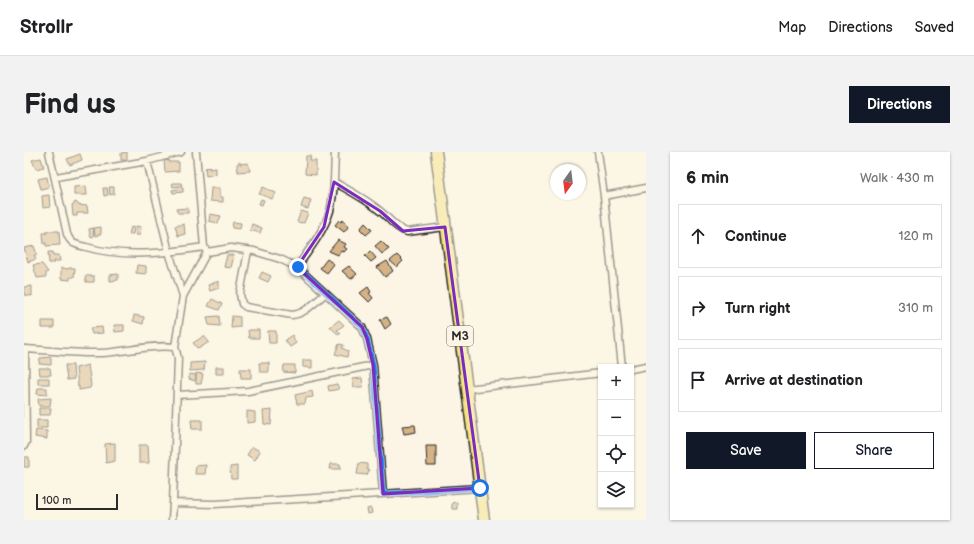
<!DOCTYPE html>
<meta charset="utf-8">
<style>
:root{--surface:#fff;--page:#f2f2f2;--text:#202124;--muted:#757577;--line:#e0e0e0;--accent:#111827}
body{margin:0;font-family:"Balsamiq Sans",sans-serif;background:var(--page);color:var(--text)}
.controls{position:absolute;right:12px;bottom:12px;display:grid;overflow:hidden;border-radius:0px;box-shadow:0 1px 3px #0004}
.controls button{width:36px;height:36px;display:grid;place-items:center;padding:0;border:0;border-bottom:1px solid var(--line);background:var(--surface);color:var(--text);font:20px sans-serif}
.compass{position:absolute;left:526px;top:12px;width:36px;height:36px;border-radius:50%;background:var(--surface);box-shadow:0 1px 3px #0004;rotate:194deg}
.scale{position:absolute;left:12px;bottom:10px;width:82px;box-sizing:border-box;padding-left:4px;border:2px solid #2b2b2b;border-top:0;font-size:11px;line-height:14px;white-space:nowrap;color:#2b2b2b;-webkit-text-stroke:3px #fcf5e5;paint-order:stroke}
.stop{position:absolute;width:12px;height:12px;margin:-9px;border:3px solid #1a73e8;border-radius:50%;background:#fff}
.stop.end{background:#1a73e8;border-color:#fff;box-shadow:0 1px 4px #0008}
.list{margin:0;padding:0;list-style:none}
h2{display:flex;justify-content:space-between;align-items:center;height:52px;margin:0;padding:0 16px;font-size:17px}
h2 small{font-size:13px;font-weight:400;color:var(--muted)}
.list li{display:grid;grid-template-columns:26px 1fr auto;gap:12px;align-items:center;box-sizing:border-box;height:64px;margin:0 8px 8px;padding:0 8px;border:1px solid var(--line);border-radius:0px}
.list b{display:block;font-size:15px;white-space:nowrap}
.list em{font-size:13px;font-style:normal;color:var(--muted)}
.actions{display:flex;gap:8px;padding:12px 16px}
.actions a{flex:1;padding:9px 0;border:1px solid var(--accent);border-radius:0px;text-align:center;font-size:14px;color:var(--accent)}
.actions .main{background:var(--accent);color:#fff}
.icon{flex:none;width:22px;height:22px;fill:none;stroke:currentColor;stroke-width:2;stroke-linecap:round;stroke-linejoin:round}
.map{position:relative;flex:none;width:622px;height:368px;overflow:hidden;border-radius:0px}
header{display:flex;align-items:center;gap:24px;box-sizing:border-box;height:56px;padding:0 20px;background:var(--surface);border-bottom:1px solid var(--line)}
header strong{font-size:19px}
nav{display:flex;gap:22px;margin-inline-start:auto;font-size:14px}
.intro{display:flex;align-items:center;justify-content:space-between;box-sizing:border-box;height:96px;padding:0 24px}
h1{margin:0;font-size:28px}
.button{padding:10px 18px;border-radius:0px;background:var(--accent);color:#fff;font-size:14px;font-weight:700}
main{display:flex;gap:24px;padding:0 24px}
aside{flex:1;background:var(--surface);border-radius:0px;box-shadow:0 1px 3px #0004}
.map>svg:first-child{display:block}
.building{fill:#d5b387;stroke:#2b2b2b}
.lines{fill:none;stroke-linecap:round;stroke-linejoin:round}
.minor-casing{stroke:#2b2b2b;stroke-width:9}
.primary-casing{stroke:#2b2b2b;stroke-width:13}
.minor{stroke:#fcf5e5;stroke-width:6}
.primary{stroke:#f4e382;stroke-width:10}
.route{stroke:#1a73e8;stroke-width:5}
.marked{fill:none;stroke:#7b2cbf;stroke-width:3;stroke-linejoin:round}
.labels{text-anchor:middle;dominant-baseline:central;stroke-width:4;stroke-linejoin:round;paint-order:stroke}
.shield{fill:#fcf5e5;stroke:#6a6863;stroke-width:1}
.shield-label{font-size:12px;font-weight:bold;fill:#2b2b2b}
</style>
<header>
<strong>Strollr</strong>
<nav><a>Map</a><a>Directions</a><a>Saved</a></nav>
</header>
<div class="intro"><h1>Find us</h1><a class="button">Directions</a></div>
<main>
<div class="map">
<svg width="622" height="368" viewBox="0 0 622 368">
<rect width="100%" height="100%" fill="#fcf5e5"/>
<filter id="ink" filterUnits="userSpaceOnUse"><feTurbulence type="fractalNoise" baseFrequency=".025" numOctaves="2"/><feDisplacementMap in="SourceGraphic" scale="8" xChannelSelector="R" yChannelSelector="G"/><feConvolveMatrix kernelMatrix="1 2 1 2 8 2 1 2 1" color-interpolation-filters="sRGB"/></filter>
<g filter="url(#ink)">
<path class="building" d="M103,0V8H97V1Z
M56,2L58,8L46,13L43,7Z
M282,4H287L286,9H292V23L281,22Z
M17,6L20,15L12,17L8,8Z
M140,8L146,9L145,10H155V19L141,20Z
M216,10V12L224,11L226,19L214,20L213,12Z
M186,15L185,17L192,16V22L182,24L181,16Z
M23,25L25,35L17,37L14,27Z
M148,31H157L158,34L149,35Z
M62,34L63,43H50V35Z
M85,35H90V42L86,43Z
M239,35L252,41L248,47L235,42Z
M79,36H83L84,43L80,44Z
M159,36V40L149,41L148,38Z
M187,36H196V45H199V50L186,49Z
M25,43L26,55L19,56L18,44Z
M280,46L287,48L284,57L277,55Z
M237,47L240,48L238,53L235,52Z
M51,50L53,51L54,53L63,54L64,61H53V64H49L48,53L50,52Z
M164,56V61H154L152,57Z
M277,59L284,61L280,71L273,70Z
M186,62L197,64L194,71L185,69Z
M315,68L317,70L319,68L324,75L320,80L311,73Z
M209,70L217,71L216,77L208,76Z
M341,71L348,78L342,83L336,77Z
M160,72L161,82L154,84L151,74Z
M228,72L238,76L236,81L226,78Z
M112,74L117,75L116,83H112Z
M77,75V82L71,84L70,76Z
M107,75L110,76L109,82H105Z
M70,76L69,85L66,84L65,77Z
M23,79H35L36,93L22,94V91L20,92L19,81H23Z
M314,88L322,92L320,95L323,97L320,100L317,99L314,103L305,99Z
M357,89L365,97L358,102L351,94Z
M10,94L13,103H10L12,107L4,110L0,96Z
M346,99L352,106L347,110L341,104Z
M24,100H29V103H35L36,109H30L31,111H25Z
M203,103H210L207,116L200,115Z
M373,103L379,109L373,115L366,109Z
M303,107L310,112L303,121L296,116Z
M363,109L369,119L361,125L353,115Z
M18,112L24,120L22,121V125L13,126L9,113Z
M113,113L122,114V122L112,121Z
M325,114L333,122L327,127L318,119Z
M37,116L45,117V116H51L50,125H46V128L37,127Z
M238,120L247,124L244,130L235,126Z
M94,122V128L86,129V123Z
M61,124H70V130H62Z
M195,129V136L186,139L184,133Z
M8,134V144L0,143V135Z
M344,135L347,140L345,141L349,146L345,150L336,141Z
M188,147L198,152L195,158L184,154Z
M110,163L120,165L119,172L109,169Z
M195,164L196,174L185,173L183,165Z
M208,164L216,165V175L207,176Z
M363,165L367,172L361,177L356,168Z
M315,168L320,173L313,178L317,181L314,182L306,175Z
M18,169H30V176H18Z
M90,173H100V179L91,180Z
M78,175L79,181L68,182L66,176Z
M224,178H235V186H225Z
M244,179H252V191H245Z
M268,183L272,191L266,195L261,188Z
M180,184L185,190L174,197L169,191Z
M315,192L320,193L318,196L324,199L323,205L311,202Z
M27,205V213L15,212L16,206Z
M279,208H288V216L279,215Z
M181,210L180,218L166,219V211Z
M235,211H245V220H236Z
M41,213H49L50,227L43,228Z
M64,213L67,233L66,236L55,238V234L54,235L52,216Z
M260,213H271V221L259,220Z
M192,215H200V222H192Z
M15,216H26L27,223H16Z
M216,217H227V226H217Z
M172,221L179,222L177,232H172Z
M165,222L172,223L171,229L165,227Z
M14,226H25V232H14Z
M338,226L339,235H330L328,227Z
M313,232L315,237L305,239L304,234Z
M14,236H23V243L13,242Z
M288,239L289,245L282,246L281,252H273L271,243Z
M27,246L26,254H15L14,247Z
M15,256H27L26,263H15Z
M248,258L247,273L240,272L239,259Z
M223,259L231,260V270L223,271Z
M13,268H23V276H13Z
M167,268H178V277H168Z
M391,273L392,280L380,282L378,274Z
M12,278L23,279V287L11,285Z
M91,291V309L82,311L81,292Z
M115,293H124L125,311H115Z
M402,294H412V314H403Z
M228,295L236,299L231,308L223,303Z
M0,305H5V315H0Z
M335,311L343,312V317L345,318L343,323L333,322Z
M307,312H316L317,317H306Z
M182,313L181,322H171L172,314Z
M213,314V327H207L206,315Z
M433,350V357H428V351Z
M347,356L348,361L344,362L343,357Z"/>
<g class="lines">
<defs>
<path id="minor" d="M25,0L43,82C44,85 45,87 48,90C51,93 58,94 62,95C100,106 142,101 180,95
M172,0L180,95L182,98
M574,0L580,44L598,215
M123,9L145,100L159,144
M32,25L123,9L157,0
M310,30C326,39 342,47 356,59C365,66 372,77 383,80L421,75
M580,44L622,36
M224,99L216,142L218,152L222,155L268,163C281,162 291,150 301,142
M273,115C285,98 300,79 306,59C311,40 310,20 311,0
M151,195L159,144L183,100L207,96L230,99L256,107L273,115L338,175L343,187L349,213
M0,197C26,198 51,202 77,201C102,200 127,192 151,195L154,206L149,351
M607,217L622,214
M443,237L577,221
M153,243L224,239L349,213L359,342
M0,294L2,290L1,197
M148,368L149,351L191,352L456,336"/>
<path id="primary" d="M412,0L460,368"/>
</defs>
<use href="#minor" class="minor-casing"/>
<use href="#primary" class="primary-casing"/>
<use href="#minor" class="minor"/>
<use href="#primary" class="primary"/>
</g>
</g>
<g class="lines" filter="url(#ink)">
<path class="route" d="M274,115L338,175L343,187L349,213L359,342L456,336"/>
</g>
<path d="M0 0H622V368H0ZM310,30L356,59L379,79L421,75L456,336L359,342L349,213L343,187L338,175L273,115L300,75Z" fill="#fcf5e5" fill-opacity=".55" fill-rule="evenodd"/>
<path class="marked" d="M310,30L356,59L379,79L421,75L456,336L359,342L349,213L343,187L338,175L273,115L300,75Z"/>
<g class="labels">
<rect class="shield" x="423" y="174" width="26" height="20" rx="3"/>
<g class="shield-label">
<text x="436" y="184">M3</text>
</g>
</g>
</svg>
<div class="controls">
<button>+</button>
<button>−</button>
<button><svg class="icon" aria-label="locate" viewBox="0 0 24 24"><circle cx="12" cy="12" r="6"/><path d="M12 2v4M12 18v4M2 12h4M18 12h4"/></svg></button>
<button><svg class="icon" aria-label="layers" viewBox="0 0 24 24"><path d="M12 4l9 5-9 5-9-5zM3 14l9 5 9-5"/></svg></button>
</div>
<svg class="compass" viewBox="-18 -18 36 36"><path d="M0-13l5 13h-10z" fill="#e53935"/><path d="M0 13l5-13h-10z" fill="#757577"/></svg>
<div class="scale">100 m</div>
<div class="stop" style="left:456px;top:336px"></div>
<div class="stop end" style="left:274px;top:115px"></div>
</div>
<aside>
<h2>6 min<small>Walk · 430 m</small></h2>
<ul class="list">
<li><svg class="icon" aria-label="ahead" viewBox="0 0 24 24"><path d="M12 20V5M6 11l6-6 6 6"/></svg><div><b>Continue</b></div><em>120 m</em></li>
<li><svg class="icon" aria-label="right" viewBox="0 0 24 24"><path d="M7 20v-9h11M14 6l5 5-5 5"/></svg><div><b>Turn right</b></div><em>310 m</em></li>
<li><svg class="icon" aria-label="arrive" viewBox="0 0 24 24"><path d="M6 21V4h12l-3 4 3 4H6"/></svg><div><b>Arrive at destination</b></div></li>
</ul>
<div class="actions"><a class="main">Save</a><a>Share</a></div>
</aside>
</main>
